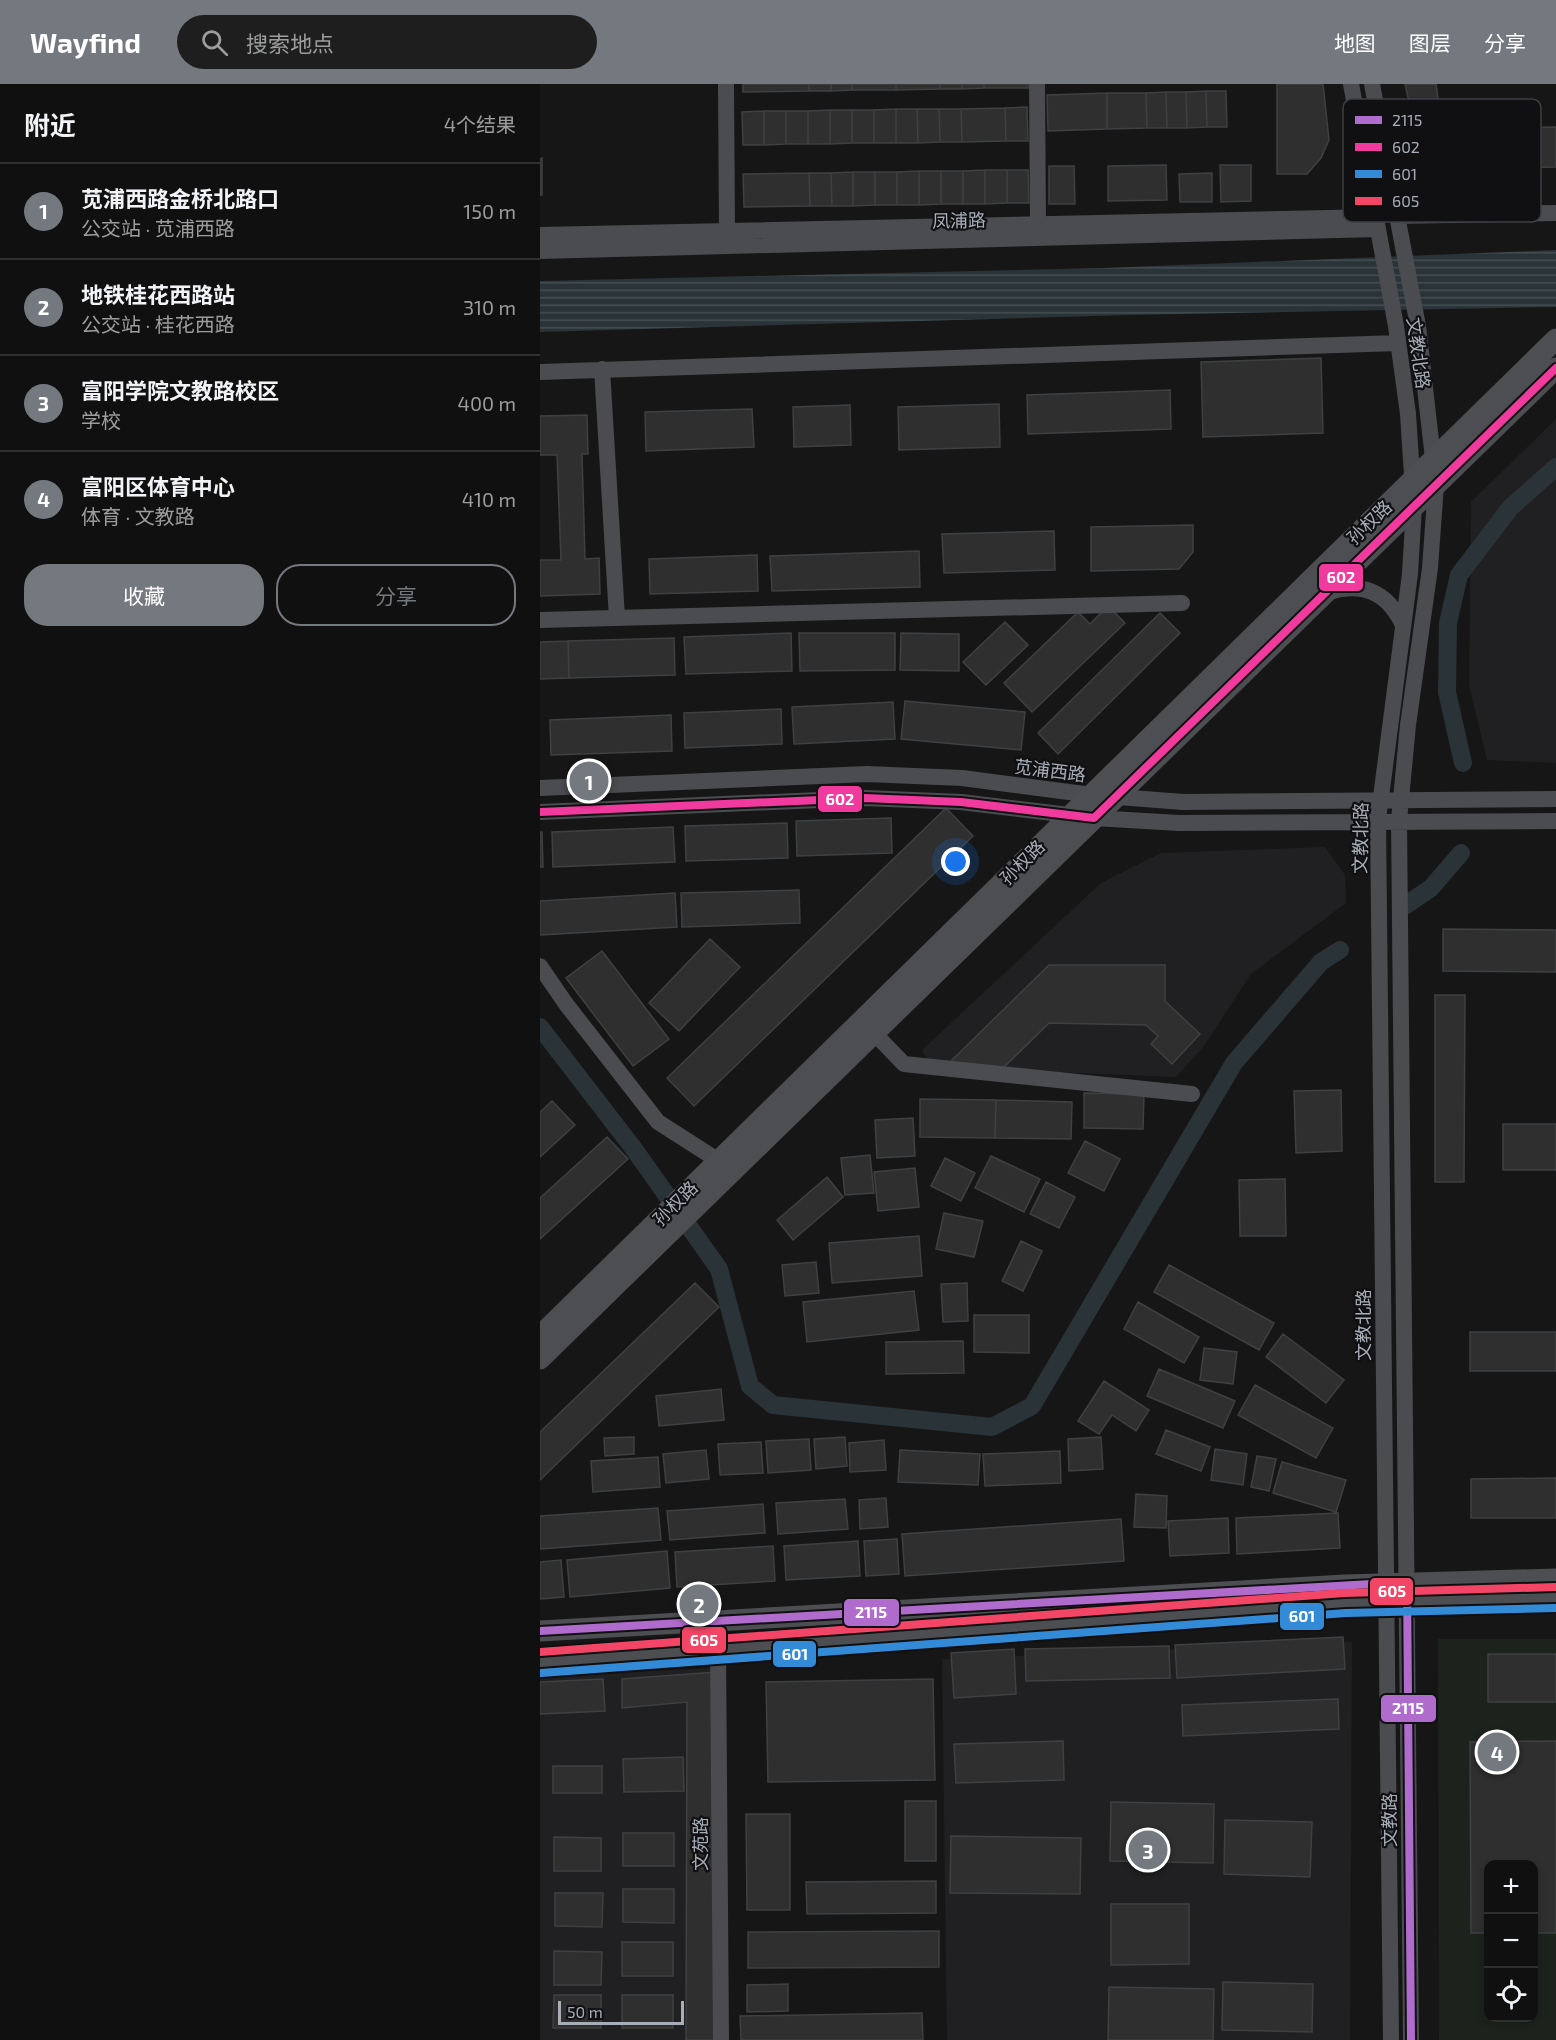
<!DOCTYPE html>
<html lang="zh">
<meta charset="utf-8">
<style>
:root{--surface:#101010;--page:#1e1e1e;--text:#f1f3f6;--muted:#9c9d9f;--line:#303030;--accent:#74797f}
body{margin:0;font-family:"Exo 2","Noto Sans SC",sans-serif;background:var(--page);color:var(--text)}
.controls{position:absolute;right:18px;bottom:18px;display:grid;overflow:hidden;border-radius:12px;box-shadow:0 3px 9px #0003}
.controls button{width:54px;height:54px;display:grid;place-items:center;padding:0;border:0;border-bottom:2px solid var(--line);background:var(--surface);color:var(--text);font:30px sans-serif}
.scale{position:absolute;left:18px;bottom:15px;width:126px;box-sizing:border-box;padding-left:6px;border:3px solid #a7aeb8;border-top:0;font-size:16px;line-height:21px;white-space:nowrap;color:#a7aeb8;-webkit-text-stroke:4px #101012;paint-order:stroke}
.you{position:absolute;left:416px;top:778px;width:21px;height:21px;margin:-15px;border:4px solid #fff;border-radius:50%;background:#1a73e8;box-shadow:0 0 0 9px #1a73e833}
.badge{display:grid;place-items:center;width:39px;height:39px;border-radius:50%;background:var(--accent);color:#fff;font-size:20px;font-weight:700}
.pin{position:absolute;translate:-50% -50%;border:3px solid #fff;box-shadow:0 2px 6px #0006}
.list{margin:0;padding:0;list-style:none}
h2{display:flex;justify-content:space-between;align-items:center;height:78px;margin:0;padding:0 24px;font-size:26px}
h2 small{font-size:20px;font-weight:400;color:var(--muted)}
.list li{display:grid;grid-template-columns:39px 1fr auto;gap:18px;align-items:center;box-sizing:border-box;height:96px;padding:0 24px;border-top:2px solid var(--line)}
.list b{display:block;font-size:22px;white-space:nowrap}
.list p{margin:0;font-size:20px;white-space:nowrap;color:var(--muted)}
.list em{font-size:20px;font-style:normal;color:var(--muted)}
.actions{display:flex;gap:12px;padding:18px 24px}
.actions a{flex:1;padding:14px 0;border:2px solid var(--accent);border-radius:24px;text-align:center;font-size:21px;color:var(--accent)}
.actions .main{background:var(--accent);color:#fff}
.icon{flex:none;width:33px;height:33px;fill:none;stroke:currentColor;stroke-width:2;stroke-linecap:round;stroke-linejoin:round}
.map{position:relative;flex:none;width:1016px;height:1956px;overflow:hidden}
header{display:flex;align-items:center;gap:36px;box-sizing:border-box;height:84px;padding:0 30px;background:var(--accent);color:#fff}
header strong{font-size:28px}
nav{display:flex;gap:33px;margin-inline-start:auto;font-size:21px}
.search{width:420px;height:54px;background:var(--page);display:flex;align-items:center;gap:15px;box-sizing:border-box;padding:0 21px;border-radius:33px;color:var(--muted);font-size:22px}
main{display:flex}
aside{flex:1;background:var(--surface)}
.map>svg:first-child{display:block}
.built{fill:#202022}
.pitch{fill:#1c231d;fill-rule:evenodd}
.water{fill:url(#water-rules)}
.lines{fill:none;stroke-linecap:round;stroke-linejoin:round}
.canal{stroke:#293338;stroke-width:18}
.building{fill:#2f2f30;stroke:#3e4042;stroke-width:1.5}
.minor{stroke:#4a4c4f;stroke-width:16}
.major{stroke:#4c4e51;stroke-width:21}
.bus-1-casing{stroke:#101012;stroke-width:12}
.bus-2-casing{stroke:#101012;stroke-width:12}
.bus-3-casing{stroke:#101012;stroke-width:12}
.bus-4-casing{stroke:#101012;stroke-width:12}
.bus-1{stroke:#b06ccc;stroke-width:8}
.bus-2{stroke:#f13a9d;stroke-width:8}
.bus-3{stroke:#338bd7;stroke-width:8}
.bus-4{stroke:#f34667;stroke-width:8}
.labels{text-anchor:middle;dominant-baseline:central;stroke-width:4.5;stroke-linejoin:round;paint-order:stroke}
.street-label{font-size:18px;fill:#a7aeb8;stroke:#101012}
.key{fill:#101012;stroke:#3d3f44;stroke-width:1.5}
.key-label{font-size:16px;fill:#a7aeb8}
.line-badge{stroke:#101012;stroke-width:2}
.badge-label{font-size:16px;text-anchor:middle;font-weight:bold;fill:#fff}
</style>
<header>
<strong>Wayfind</strong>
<div class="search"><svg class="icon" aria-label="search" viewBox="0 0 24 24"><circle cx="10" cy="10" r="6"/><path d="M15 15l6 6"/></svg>搜索地点</div>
<nav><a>地图</a><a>图层</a><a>分享</a></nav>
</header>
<main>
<aside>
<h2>附近<small>4个结果</small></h2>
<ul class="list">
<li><span class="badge">1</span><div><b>苋浦西路金桥北路口</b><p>公交站 · 苋浦西路</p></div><em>150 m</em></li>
<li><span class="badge">2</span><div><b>地铁桂花西路站</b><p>公交站 · 桂花西路</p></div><em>310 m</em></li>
<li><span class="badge">3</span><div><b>富阳学院文教路校区</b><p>学校</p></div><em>400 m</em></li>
<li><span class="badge">4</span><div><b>富阳区体育中心</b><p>体育 · 文教路</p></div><em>410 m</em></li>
</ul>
<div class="actions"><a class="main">收藏</a><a>分享</a></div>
</aside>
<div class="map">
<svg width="1016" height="1956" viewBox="0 0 1016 1956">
<defs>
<pattern id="water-rules" width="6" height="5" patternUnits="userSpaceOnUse" patternTransform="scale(1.5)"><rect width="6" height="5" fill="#293338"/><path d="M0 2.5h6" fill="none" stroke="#454e53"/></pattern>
</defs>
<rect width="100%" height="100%" fill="#161616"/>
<path class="built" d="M1016,335V679L947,676L929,601L931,418Z
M785,763L805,791L806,819L711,890L664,962L636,993L391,983L382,966L561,799L621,769Z
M812,1558L810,1956H407L402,1575Z
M177,1584L179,1956H0V1592Z"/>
<path class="pitch" d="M898,1555H1016V1956H899ZM948,1780H993V1934H948Z"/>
<path class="water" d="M1016,166V223L590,231L0,248V197L565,184Z"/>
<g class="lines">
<path class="canal" d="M923,679L907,608L908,539L919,491L970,424L1016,383
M866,821L891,804L921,769
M0,943L94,1065L179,1185L210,1302L233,1321L452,1343L492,1322L694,979L781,878L800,866"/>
</g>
<path class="building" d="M203,0H269V7L203,8Z
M269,0H291V7H269Z
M291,0H312V6L291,7Z
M312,0H356V6H312Z
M356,0H400V5L356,6Z
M400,0H422V5H400Z
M422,0H444V4L422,5Z
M444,0H488V4H444Z
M737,0H783L789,56L781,74L767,90H737Z
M865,0H896L908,85L882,76Z
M666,7L667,43L647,44L646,8Z
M666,7H686L687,43H667Z
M626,8L627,44H607L606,9Z
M626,8H646L647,44H627Z
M567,9H606L607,44L567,45Z
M567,9V45L508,47L507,11Z
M487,23L488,57H466L465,24Z
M465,24L466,57L422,58L421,25Z
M356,25V59H334V26Z
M356,25H377L378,59H356Z
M377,25H399L400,58L378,59Z
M399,25H421L422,58H400Z
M290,26V60H268V27Z
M290,26H312V59L290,60Z
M312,26H334V59H312Z
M224,27V61H203L202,28Z
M224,27H246V60L224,61Z
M246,27H268V60H246Z
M1016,43V83L933,85L932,44Z
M2,74V111H0V75Z
M626,81L627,116L568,117V82Z
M680,81H711V117L681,118Z
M509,82H534L535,120H509Z
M445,86V120H423V87Z
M445,86H467V119L445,120Z
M467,86H488L489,119H467Z
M379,87V121H357V88Z
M379,87H401V120L379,121Z
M401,87H423V120H401Z
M313,88H335V121L313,122Z
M313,88V122H292L291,89Z
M335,88H357V121H335Z
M269,89H291L292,122H270Z
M269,89L270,122L204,123L203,90Z
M672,89V118H640L639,90Z
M781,274L783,349L663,353L661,278Z
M630,306L631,345L488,350L487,311Z
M459,320L460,363L359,366L358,323Z
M310,321L311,361L254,363L253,323Z
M212,325L214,363L106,367L105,328Z
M47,331L48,370H42L45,475L59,474L60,510L0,512V476H21L17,371H0V332Z
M653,441V468L639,485L551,487V443Z
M514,447L515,486L404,489L402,450Z
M379,467L380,503L232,507L230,472Z
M217,471L218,507L110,510L109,475Z
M568,522L585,539L492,628L464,599L538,528L550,540Z
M620,529L640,549L518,670L498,649Z
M465,538L488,561L446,601L423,578Z
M251,549L252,587L146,590L144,553Z
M259,549H355V586L260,587Z
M361,549L419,550V587L360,586Z
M134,554L135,591L29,594L28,557Z
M28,557L29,594L0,595V558Z
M365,617L485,628L481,666L361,655Z
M353,618L355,655L254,660L252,623Z
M241,625L242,660L145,664L144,629Z
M131,631L132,667L11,671L10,636Z
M406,724L433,752L154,1022L127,994Z
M351,734L352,769L257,772L256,737Z
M247,739L248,774L146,777L145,742Z
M133,743L135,778L13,783L12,748Z
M0,748H2L3,783H0Z
M259,806L260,839L142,843L141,809Z
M135,809L137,843L0,851V817Z
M903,845L1016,846V888L903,887Z
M170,855L200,883L139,947L109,919Z
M62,867L129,955L93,982L26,894Z
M509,881H625V917L660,950L632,980L611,960L618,952L606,941L509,939L456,991L406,982Z
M895,911H925L924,1098H895Z
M801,1006L802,1067L756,1069L754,1007Z
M544,1009L604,1010L603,1045L544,1044Z
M380,1015L456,1016L455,1054L380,1053Z
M456,1016L532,1018L531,1055L455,1054Z
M12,1017L35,1041L0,1073V1028Z
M373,1034L375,1072L337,1074L335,1036Z
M963,1040H1016V1086H963Z
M67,1053L88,1075L0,1155V1114Z
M545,1057L580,1075L564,1107L528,1089Z
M330,1071L334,1109L305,1111L301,1074Z
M451,1072L500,1095L484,1128L435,1104Z
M405,1074L435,1089L421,1117L391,1102Z
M375,1084L379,1123L338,1127L334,1088Z
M287,1093L303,1113L253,1156L237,1136Z
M745,1095L746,1152H700L699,1096Z
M506,1098L535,1113L519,1144L490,1130Z
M404,1129L443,1137L434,1173L396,1165Z
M379,1152L382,1192L292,1199L289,1159Z
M481,1157L502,1167L483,1207L462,1197Z
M276,1178L279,1209L245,1212L242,1181Z
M629,1181L734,1239L719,1266L614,1208Z
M155,1199L179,1223L0,1396V1348Z
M427,1199L428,1237L403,1238L401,1200Z
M374,1207L379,1246L267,1258L263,1218Z
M598,1218L659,1253L644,1279L584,1245Z
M434,1231H489V1269L434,1268Z
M930,1248H1016V1287H930Z
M743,1250L804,1296L786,1319L726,1273Z
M423,1257L424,1289L346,1290V1258Z
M664,1264L697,1268L693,1300L660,1296Z
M619,1285L695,1317L683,1344L607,1312Z
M564,1297L609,1326L596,1347L572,1331L559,1350L538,1337Z
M715,1301L793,1344L776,1374L698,1331Z
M181,1305L184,1336L119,1342L116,1312Z
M626,1346L670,1363L661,1387L616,1370Z
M94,1353V1370L65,1372L64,1354Z
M305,1353L307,1382L276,1385L274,1355Z
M561,1353L563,1385L529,1387L528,1355Z
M269,1355L271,1386L228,1389L226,1357Z
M344,1356L346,1386L310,1388L309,1359Z
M221,1358L223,1389L180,1391L178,1360Z
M675,1365L707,1370L703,1401L671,1396Z
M166,1366L169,1395L126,1399L123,1370Z
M360,1366L440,1370L438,1401L358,1398Z
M520,1367L521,1399L445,1402L443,1370Z
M717,1372L736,1375L729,1407L711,1403Z
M118,1373L120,1403L53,1408L51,1377Z
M742,1378L806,1396L796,1428L733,1409Z
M1016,1394V1434H931V1395Z
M596,1410L627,1412L626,1444L594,1443Z
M346,1414L348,1443L320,1445L319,1416Z
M305,1415L308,1445L238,1450L236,1419Z
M223,1420L225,1449L130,1456L127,1427Z
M118,1424L121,1456L0,1465V1432Z
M798,1429L800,1464L697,1470L696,1434Z
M688,1434L689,1469L630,1472L628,1437Z
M581,1435L584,1477L365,1492L362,1450Z
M357,1455L359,1490L326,1492L324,1457Z
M318,1457L320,1492L246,1496L244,1462Z
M233,1462L235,1497L137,1503L135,1468Z
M127,1467L130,1504L30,1513L27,1476Z
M21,1476L24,1513L0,1515V1478Z
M803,1553L805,1585L637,1594L635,1561Z
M629,1562L630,1594L486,1597L485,1565Z
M474,1565L476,1610L414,1614L411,1569Z
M948,1570H1016V1618H948Z
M176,1588L174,1956H146L147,1618L82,1624V1595Z
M63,1595L65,1627L0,1630V1598Z
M393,1595L395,1696L228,1698L226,1598Z
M798,1615L799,1645L643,1652L642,1621Z
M523,1657L524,1696L416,1699L414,1660Z
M1016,1657V1849H993V1780H948V1849H931L930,1658Z
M143,1673L144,1707L84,1708L83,1675Z
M13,1682H62V1709H13Z
M365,1717H396V1777H365Z
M571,1718L674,1720L673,1779L570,1777Z
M206,1730H250V1826H207Z
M685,1736L772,1738L770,1793L684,1790Z
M83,1749H134V1782H83Z
M411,1752L541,1754L540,1810L410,1809Z
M14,1753L61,1754V1787H14Z
M396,1797V1829L267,1830L266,1798Z
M83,1805H134V1839L83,1838Z
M15,1809H63L62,1843L15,1842Z
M571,1820H649V1880L571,1881Z
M399,1847V1883L208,1884V1848Z
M82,1858H133V1892H82Z
M14,1867L62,1868L61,1901H14Z
M683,1898L773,1900L772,1948L682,1946Z
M248,1900V1927L207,1928V1901Z
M569,1903L674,1905L673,1956H568Z
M14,1911H61V1944H13Z
M82,1911H133V1944H82Z
M382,1929L383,1956H201L200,1932Z"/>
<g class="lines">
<path class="minor" d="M186,0L187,147
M497,0L498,140
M811,0L856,242L868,330L874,422L870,490L838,736L851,1956
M832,0L878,242L896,401L890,484L868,641L859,736L871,1956
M857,132L1016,129
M0,151L836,133
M0,167L838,145
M62,285L77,534
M0,288L858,259
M786,509C821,497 847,507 863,541
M0,536L642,519
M0,704L327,690L422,694L552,711L643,718L1016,715
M0,728L325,714L421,718L554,734L639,739L1016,737
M0,882L26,920L118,1038L179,1077
M334,949L364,980L652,1010
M178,1564L181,1956"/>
<path class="major" d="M0,1252L1016,255
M0,1275L1016,284
M0,1547L805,1501L1016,1495
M0,1579L805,1519L1016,1513"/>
<defs>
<path id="bus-1" d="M0,1547L867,1498L871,1956"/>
<path id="bus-2" d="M0,728L325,714L421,718L554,734L1016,284"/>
<path id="bus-3" d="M1,1589L806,1529L1016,1524"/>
<path id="bus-4" d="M0,1568L804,1509L1016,1503"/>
</defs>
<use href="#bus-1" class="bus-1-casing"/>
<use href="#bus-2" class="bus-2-casing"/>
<use href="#bus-3" class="bus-3-casing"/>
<use href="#bus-4" class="bus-4-casing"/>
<use href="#bus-1" class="bus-1"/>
<use href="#bus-2" class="bus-2"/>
<use href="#bus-3" class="bus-3"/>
<use href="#bus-4" class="bus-4"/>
</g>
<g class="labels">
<g class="street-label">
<text transform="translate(419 136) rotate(-1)">凤浦路</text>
<text transform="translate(879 269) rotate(82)">文教北路</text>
<text transform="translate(829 438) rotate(-44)">孙权路</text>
<text transform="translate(510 686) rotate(7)">苋浦西路</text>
<text transform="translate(820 754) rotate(-89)">文教北路</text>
<text transform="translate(482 778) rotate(-45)">孙权路</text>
<text transform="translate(135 1119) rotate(-45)">孙权路</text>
<text transform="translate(823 1241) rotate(-90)">文教北路</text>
<text transform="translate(849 1736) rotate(-90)">文教路</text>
<text transform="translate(160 1760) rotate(-90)">文苑路</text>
</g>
</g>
<rect x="803" y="15" width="198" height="123" rx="9" class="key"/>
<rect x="815" y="32" width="27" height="8" fill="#b06ccc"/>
<rect x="815" y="59" width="27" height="8" fill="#f13a9d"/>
<rect x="815" y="86" width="27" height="8" fill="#338bd7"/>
<rect x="815" y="113" width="27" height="8" fill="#f34667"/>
<g class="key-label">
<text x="852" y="42">2115</text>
<text x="852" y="69">602</text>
<text x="852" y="96">601</text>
<text x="852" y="123">605</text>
</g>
<g class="line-badge">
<rect x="778" y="479" width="46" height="29" rx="6" fill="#f13a9d"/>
<rect x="277" y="701" width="46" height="28" rx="6" fill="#f13a9d"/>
<rect x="829" y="1493" width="45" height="29" rx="6" fill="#f34667"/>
<rect x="303" y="1514" width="57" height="29" rx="6" fill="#b06ccc"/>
<rect x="739" y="1518" width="46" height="29" rx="6" fill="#338bd7"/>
<rect x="141" y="1542" width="46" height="28" rx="6" fill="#f34667"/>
<rect x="232" y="1556" width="45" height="28" rx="6" fill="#338bd7"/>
<rect x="840" y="1610" width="57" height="29" rx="6" fill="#b06ccc"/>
</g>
<g class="badge-label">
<text x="801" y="499">602</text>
<text x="300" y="721">602</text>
<text x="852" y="1513">605</text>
<text x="331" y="1534">2115</text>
<text x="762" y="1538">601</text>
<text x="164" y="1562">605</text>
<text x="255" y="1576">601</text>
<text x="868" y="1630">2115</text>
</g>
</svg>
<div class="controls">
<button>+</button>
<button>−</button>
<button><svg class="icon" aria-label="locate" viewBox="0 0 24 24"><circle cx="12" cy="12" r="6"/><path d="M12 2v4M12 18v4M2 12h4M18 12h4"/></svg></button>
</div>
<div class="scale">50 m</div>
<div class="you"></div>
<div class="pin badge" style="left:49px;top:697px">1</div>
<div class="pin badge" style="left:159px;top:1520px">2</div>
<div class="pin badge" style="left:608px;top:1766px">3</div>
<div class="pin badge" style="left:957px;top:1668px">4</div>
</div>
</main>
